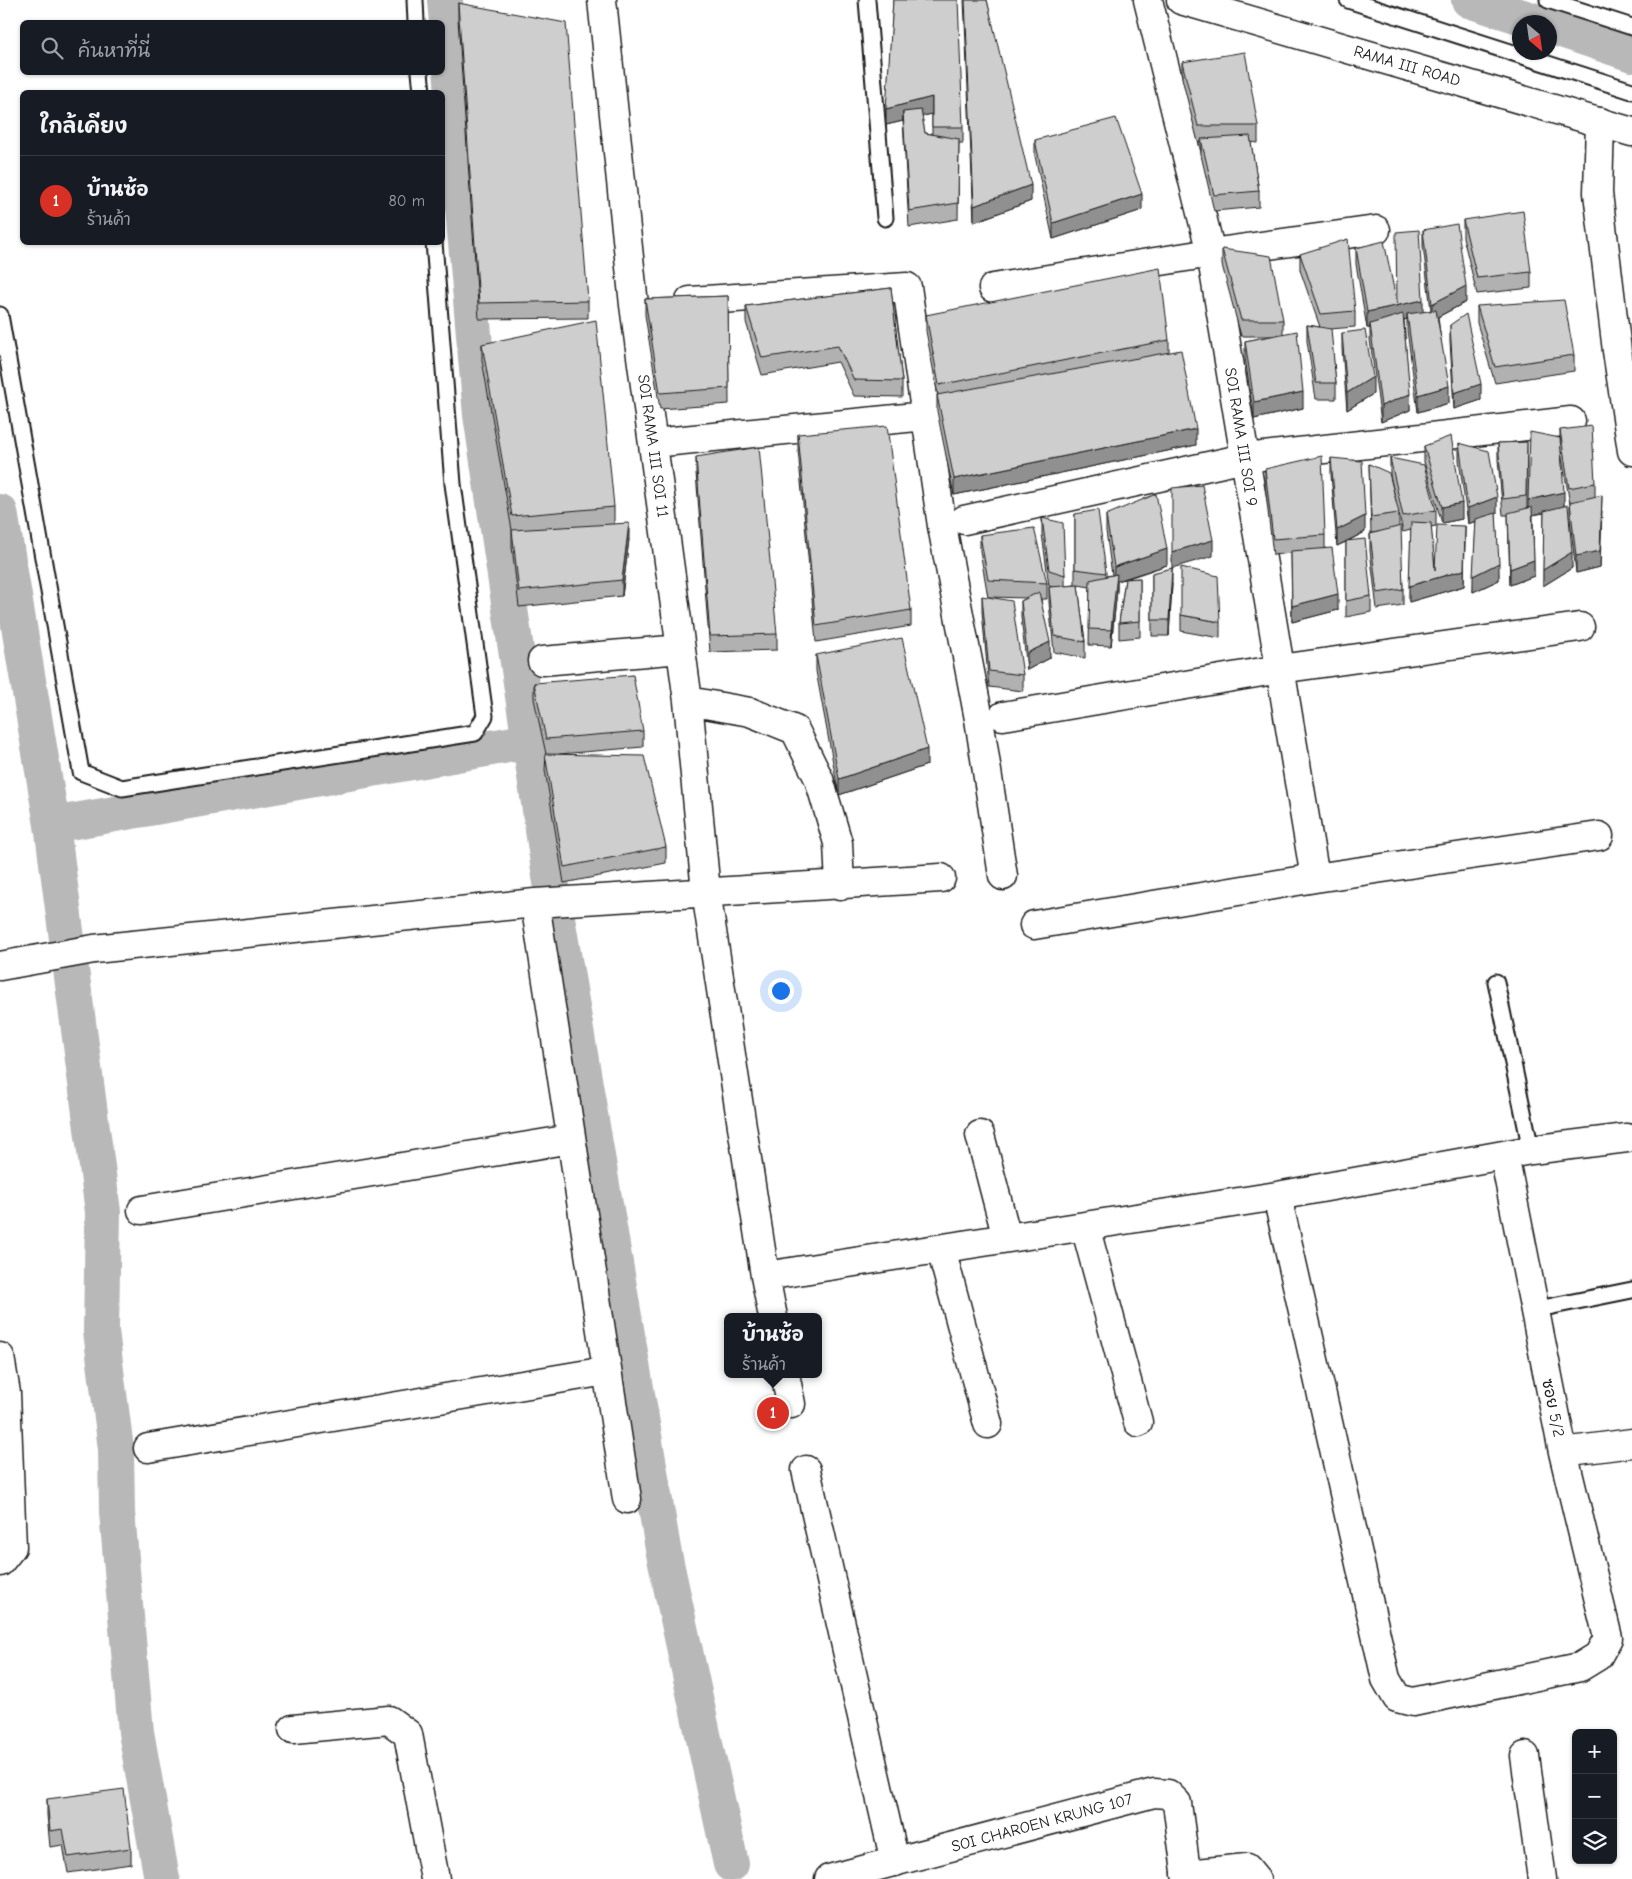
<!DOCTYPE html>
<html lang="th">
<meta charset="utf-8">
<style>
:root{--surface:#171b24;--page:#242831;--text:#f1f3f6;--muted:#9ea1a6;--line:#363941;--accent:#d93025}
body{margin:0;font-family:"Comic Neue","Playpen Sans Thai",sans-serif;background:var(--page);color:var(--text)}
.controls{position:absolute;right:15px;bottom:15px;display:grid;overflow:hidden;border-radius:8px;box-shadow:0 1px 4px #0004}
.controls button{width:45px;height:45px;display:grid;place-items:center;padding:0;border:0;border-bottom:1px solid var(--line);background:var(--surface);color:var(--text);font:25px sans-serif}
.compass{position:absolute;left:1512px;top:15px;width:45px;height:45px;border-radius:50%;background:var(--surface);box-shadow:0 1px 4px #0004;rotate:151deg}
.you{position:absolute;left:780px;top:990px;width:18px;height:18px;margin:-12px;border:4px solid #fff;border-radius:50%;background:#1a73e8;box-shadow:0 0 0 8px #1a73e833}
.badge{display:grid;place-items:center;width:32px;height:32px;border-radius:50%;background:var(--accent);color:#fff;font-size:16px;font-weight:700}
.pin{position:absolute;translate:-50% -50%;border:2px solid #fff;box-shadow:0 1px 5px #0006}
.popup{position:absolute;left:724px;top:1313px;width:98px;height:65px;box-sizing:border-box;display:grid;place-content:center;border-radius:8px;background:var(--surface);filter:drop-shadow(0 1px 4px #0005);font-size:16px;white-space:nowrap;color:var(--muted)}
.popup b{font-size:19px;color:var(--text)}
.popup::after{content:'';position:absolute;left:50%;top:100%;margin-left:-10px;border:10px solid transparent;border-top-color:var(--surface)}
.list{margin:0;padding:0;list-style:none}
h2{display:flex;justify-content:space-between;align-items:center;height:65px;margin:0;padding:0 20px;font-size:21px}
h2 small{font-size:16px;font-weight:400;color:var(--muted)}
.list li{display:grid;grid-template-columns:32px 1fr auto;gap:15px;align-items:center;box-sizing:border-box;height:90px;padding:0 20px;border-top:1px solid var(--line)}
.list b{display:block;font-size:19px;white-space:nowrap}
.list p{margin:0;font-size:16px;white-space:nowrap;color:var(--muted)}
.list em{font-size:16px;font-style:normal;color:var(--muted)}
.icon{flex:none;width:28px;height:28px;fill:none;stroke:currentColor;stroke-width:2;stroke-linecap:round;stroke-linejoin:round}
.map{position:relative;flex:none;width:1632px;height:1879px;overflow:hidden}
.search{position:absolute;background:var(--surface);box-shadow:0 1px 4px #0004;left:20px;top:20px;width:425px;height:55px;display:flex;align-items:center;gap:12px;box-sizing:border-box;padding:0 18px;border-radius:8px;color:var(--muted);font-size:19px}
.panel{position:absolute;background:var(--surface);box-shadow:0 1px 4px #0004;left:20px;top:90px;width:425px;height:155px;border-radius:8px}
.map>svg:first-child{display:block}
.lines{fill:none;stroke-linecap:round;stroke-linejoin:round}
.canal{stroke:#b8b8b8;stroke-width:36}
.lane-casing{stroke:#1c1c1c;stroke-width:19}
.street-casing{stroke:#1c1c1c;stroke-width:31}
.secondary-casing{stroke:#1c1c1c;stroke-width:31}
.primary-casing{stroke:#1c1c1c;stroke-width:31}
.lane{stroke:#fff;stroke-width:15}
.street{stroke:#fff;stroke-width:28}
.secondary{stroke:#fff;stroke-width:28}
.primary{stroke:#fff;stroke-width:28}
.wall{fill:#b1b1b1;stroke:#1c1c1c;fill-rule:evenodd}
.shaded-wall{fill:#909090;stroke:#1c1c1c}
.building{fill:#cecece;stroke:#1c1c1c}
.labels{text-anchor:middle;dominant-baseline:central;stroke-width:4.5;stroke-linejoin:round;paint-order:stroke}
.street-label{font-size:16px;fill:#1c1c1c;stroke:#fff}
</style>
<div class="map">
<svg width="1632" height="1879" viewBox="0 0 1632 1879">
<rect width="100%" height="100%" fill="#fff"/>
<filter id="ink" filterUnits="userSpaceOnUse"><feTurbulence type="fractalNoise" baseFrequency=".02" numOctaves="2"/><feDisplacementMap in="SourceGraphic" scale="10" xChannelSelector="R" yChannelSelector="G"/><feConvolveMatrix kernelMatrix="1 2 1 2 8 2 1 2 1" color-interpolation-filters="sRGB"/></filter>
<g filter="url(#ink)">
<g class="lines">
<path class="canal" d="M445,0L481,415L549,870L663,1549L731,1864
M1469,0L1538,22
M1550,26L1632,54
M0,512L52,825L103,1212L101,1331L116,1449L117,1512L136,1732L162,1879
M52,825L531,741"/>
<defs>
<path id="lane" d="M415,0L416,22
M867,0L885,218
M1348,0L1632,91
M1548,0L1632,27
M420,72L422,92
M0,315L81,772L122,788L475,733L485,716L453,484L434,242
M1496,982L1531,1150
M1533,1310L1632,1290"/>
<path id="street" d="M602,0L634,305L688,701L706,892L765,1276L773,1317
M1148,0L1211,253L1315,878
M1600,122L1598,193L1617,351L1632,451
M993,288L1211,253L1376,230
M690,301L907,287L942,526L979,719L1003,876
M653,443L926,416
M964,520L1245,458L1571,421
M542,661L681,649
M688,701L750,712L795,730L819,779L838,843L840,886
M1003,716L1280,669L1580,627
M535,903L627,1499
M1034,925L1315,878L1599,836
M0,966L94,949L535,903L941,878
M980,1135L1007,1238
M1277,1196L1386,1679L1397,1698L1413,1702L1580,1667L1598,1656L1608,1638L1563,1452L1504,1155
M142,1210L571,1139
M1085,1226L1138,1422
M941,1249L988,1424
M765,1276L1277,1196L1531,1150L1627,1138
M0,1357L6,1393L12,1547L0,1562
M785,1374L791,1404
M148,1448L606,1371
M1563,1452L1632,1443
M806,1470L895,1862
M293,1729L389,1720L408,1734L435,1879
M1525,1756L1542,1879
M1186,1874L1247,1868L1256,1879"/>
<path id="secondary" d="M829,1879L1154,1793L1168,1794L1177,1803L1187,1879"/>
<path id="primary" d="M1181,0L1632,132"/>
</defs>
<use href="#lane" class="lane-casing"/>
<use href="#street" class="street-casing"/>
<use href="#secondary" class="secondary-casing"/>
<use href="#primary" class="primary-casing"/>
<use href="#lane" class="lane"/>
<use href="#street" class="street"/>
<use href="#secondary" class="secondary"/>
<use href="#primary" class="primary"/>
</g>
<path class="wall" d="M893,0L963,127V143H959L958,219L909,227L903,121L886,125ZM932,114V134L925,133L922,116Z
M964,0H987L1031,201L974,222Z
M458,3L588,301V318L479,319L458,19Z
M1182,62L1258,126V143L1251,142L1259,191V207L1214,211L1201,155V142H1198L1182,78Z
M1035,140L1142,210L1053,239L1035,156Z
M1463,220L1531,272V288L1477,294L1463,237Z
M1423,230L1466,302L1438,317L1449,403L1418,412L1407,330V319L1404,320L1410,410L1381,422L1370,340V328H1367L1356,264V248L1397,303L1423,312L1431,310L1423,246Z
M1222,249L1283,320V334L1303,408L1254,419L1245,357V341L1273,336H1241L1222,265Z
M1300,254L1355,311V327L1330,329L1336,383V399H1316L1307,341V325L1320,327L1300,270Z
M891,288L902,381V397L854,396L838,362L762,375L746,322V306Z
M728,296L729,404L660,409L645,315V299Z
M1477,306L1574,355V371L1495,383L1477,323Z
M926,315L1169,340V352L1196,445L954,495L937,411V395H938L926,331Z
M1450,325L1481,400L1454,409L1450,341Z
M1342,333L1373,394L1347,410L1342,349Z
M482,344L614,507V524L629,539L622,596L519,607L512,547V530L482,360Z
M1560,430L1595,483V497L1602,511L1600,567L1576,573L1570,519V504L1560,447L1564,506L1572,568L1543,586L1544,513L1533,515L1534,576L1510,585L1508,515H1503L1498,460V443L1527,442V508H1528L1560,445Z
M798,434L911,610V626L816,642L798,450Z
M1459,443L1497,513L1496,514L1499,580L1473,592L1476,521L1468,524L1459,460Z
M1424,446L1462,519L1442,523L1424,462Z
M696,457L777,634V650L710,652L696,473Z
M1331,458L1365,532L1348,541L1371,596V612L1346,617V542L1337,546L1331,475Z
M1390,458L1436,510V526L1431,527L1435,570L1465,542L1464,586L1409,602L1411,530L1403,532L1399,514V526L1403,589V605L1377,609L1370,551V534L1379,532L1371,533L1369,464L1396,501L1390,475Z
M1265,469L1325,535V548L1338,610L1292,622L1291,553L1273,555L1265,485Z
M1075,514L1106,573V576L1112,575L1106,531V515L1167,565L1126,579L1140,578V637L1119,639V623L1125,579L1117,581V590L1111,646L1089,645L1090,587L1078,585L1085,642V658L1054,652L1049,603V587H1053L1049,586L1042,534V518L1065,575V586L1075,585Z
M980,535L1047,583V599H1041L1050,658L1027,670L1021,617V601L1027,598L988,597L980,551Z
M1152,573L1172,584L1169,636H1152Z
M982,596L1023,675V691L989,687L982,612Z
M1181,615L1220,622V638L1181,631Z
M816,655L927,765L839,795L816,671Z
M534,683L643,731V747L559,754L666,847V863L564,883L545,770L546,754L534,699Z
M47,1799L131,1848V1864L68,1873L63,1845L50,1847L47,1815Z"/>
<path class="shaded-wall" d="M932,97V114L903,121V112V121L886,125V109Z
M1031,185V201L974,222V206Z
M1142,194V210L1053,239V223Z
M1466,286V302L1432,320V304Z
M1423,300V316L1407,314V319L1371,327L1370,324V328H1367V312Z
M1373,377V394L1347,410V393Z
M1481,384V400L1454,409V393Z
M1449,386V403L1418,412V395Z
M1303,392V408L1254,419V402Z
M1410,394V410L1381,422V406Z
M1196,429V445L954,495V479Z
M1564,492V508L1528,516V500Z
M1602,495L1600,567L1576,573V556Z
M1497,497V513L1468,524V508Z
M1462,503V519L1442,523V507Z
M1365,516V532L1337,546V530Z
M629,523V539L622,596V580Z
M1465,526L1464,586L1409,602V586L1464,570Z
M1213,540V556L1172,568V552Z
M1167,549V565L1117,581V590L1111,646L1114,567Z
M1572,552V568L1543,586V570Z
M1534,560V576L1510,585V569Z
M1499,563V580L1473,592V576Z
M1172,568V584L1169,636V620Z
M1338,594V610L1292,622V606Z
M1050,642V658L1027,670V653Z
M927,749V765L839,795V779Z"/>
<path class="building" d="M893,0H958L963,127H932V97L886,109Z
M965,0H987L1031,185L974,206Z
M458,3L566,23L588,301L479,303Z
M1245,52L1258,126H1198L1182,62Z
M921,110L925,133L959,139L958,203L909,211L903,112Z
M1116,118L1142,194L1053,223L1035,140Z
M1250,136L1259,191L1214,195L1201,139Z
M1523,211L1531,272L1477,278L1463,220Z
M1457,224L1466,286L1432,304L1423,230Z
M1419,230L1423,300L1367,312L1356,248L1384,241L1397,304L1396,232Z
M1348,239L1355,311L1321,314L1300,254Z
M1222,249L1271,256L1283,320H1241Z
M1160,268L1169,340L939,385L926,315Z
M891,288L902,381L854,380L838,346L762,358L746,306Z
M728,296L729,388L660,393L645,299Z
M1564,300L1574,355L1495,367L1477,306Z
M1436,310L1449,386L1418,395L1407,314Z
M1403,314L1410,394L1381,406L1370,324Z
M1466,314L1481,384L1454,393L1450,325Z
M596,320L614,507L512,516L482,344Z
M1307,325L1331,329L1336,383H1316Z
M1365,330L1373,377L1347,393L1342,333Z
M1297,331L1303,392L1254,402L1245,341Z
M1181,350L1196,429L954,479L937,395Z
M887,426L911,610L816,626L798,434Z
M1592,426L1595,483L1569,488L1560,430Z
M1530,432L1560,438L1564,492L1528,500Z
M1451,436L1462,503L1442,507L1424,446Z
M1527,442L1526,496L1503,499L1498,443Z
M1459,443L1489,451L1497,497L1468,508Z
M759,447L777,634L710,636L696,457Z
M1322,456L1325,535L1273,539L1265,469Z
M1331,458L1362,461L1365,516L1337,530Z
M1390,458L1424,465L1436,510L1403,516Z
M1369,464L1389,473L1399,513L1371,517Z
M1202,485L1213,540L1172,552V488Z
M1156,494L1167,549L1114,567L1106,515Z
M1602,495L1600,551L1576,556L1570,502Z
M1568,505L1572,552L1543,570L1544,511Z
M1532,507L1534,560L1510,569L1508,513Z
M1098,510L1106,573L1075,569V514Z
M1496,513L1499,563L1473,576L1476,519Z
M1042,518L1063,523L1065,575L1049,570Z
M1411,522L1431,523L1435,570L1437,525L1465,526L1464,570L1409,586Z
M629,523L622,580L519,591L512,530Z
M1401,526L1403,589L1377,593L1370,534Z
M1034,528L1047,583L988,580L980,535Z
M1365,539L1371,596L1346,601V541Z
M1332,548L1338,594L1292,606L1291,551Z
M1181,567L1218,576L1220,622L1181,615Z
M1172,568L1169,620H1152V573Z
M1117,574L1111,630L1089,629L1090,580Z
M1140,578V621L1119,623L1125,579Z
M1078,585L1085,642L1054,636L1049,587Z
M1039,592L1050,642L1027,653L1021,601Z
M982,596L1012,601L1023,675L989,671Z
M902,638L927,749L839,779L816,655Z
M633,675L643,731L546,739L534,683Z
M545,754L644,756L666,847L564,867Z
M124,1789L131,1848L68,1857L63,1829L50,1831L47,1799Z"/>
</g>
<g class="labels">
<g class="street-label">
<text transform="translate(1407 66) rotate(16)">RAMA III ROAD</text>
<text transform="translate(1241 437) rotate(81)">SOI RAMA III SOI 9</text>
<text transform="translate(653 446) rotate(82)">SOI RAMA III SOI 11</text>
<text transform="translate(1553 1408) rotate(78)">ซอย 5/2</text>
<text transform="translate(1042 1823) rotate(-15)">SOI CHAROEN KRUNG 107</text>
</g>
</g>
</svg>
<div class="controls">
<button>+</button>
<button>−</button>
<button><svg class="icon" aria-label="layers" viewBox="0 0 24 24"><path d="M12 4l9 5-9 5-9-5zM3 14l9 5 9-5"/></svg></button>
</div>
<svg class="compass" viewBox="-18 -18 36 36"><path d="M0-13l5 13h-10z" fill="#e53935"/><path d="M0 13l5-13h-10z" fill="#9ea1a6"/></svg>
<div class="you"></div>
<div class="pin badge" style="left:773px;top:1413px">1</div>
<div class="popup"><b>บ้านซ้อ</b>ร้านค้า</div>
<div class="search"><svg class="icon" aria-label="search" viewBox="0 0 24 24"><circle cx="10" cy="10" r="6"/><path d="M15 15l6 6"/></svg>ค้นหาที่นี่</div>
<section class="panel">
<h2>ใกล้เคียง<small></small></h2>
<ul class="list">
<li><span class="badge">1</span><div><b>บ้านซ้อ</b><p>ร้านค้า</p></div><em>80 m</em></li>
</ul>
</section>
</div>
